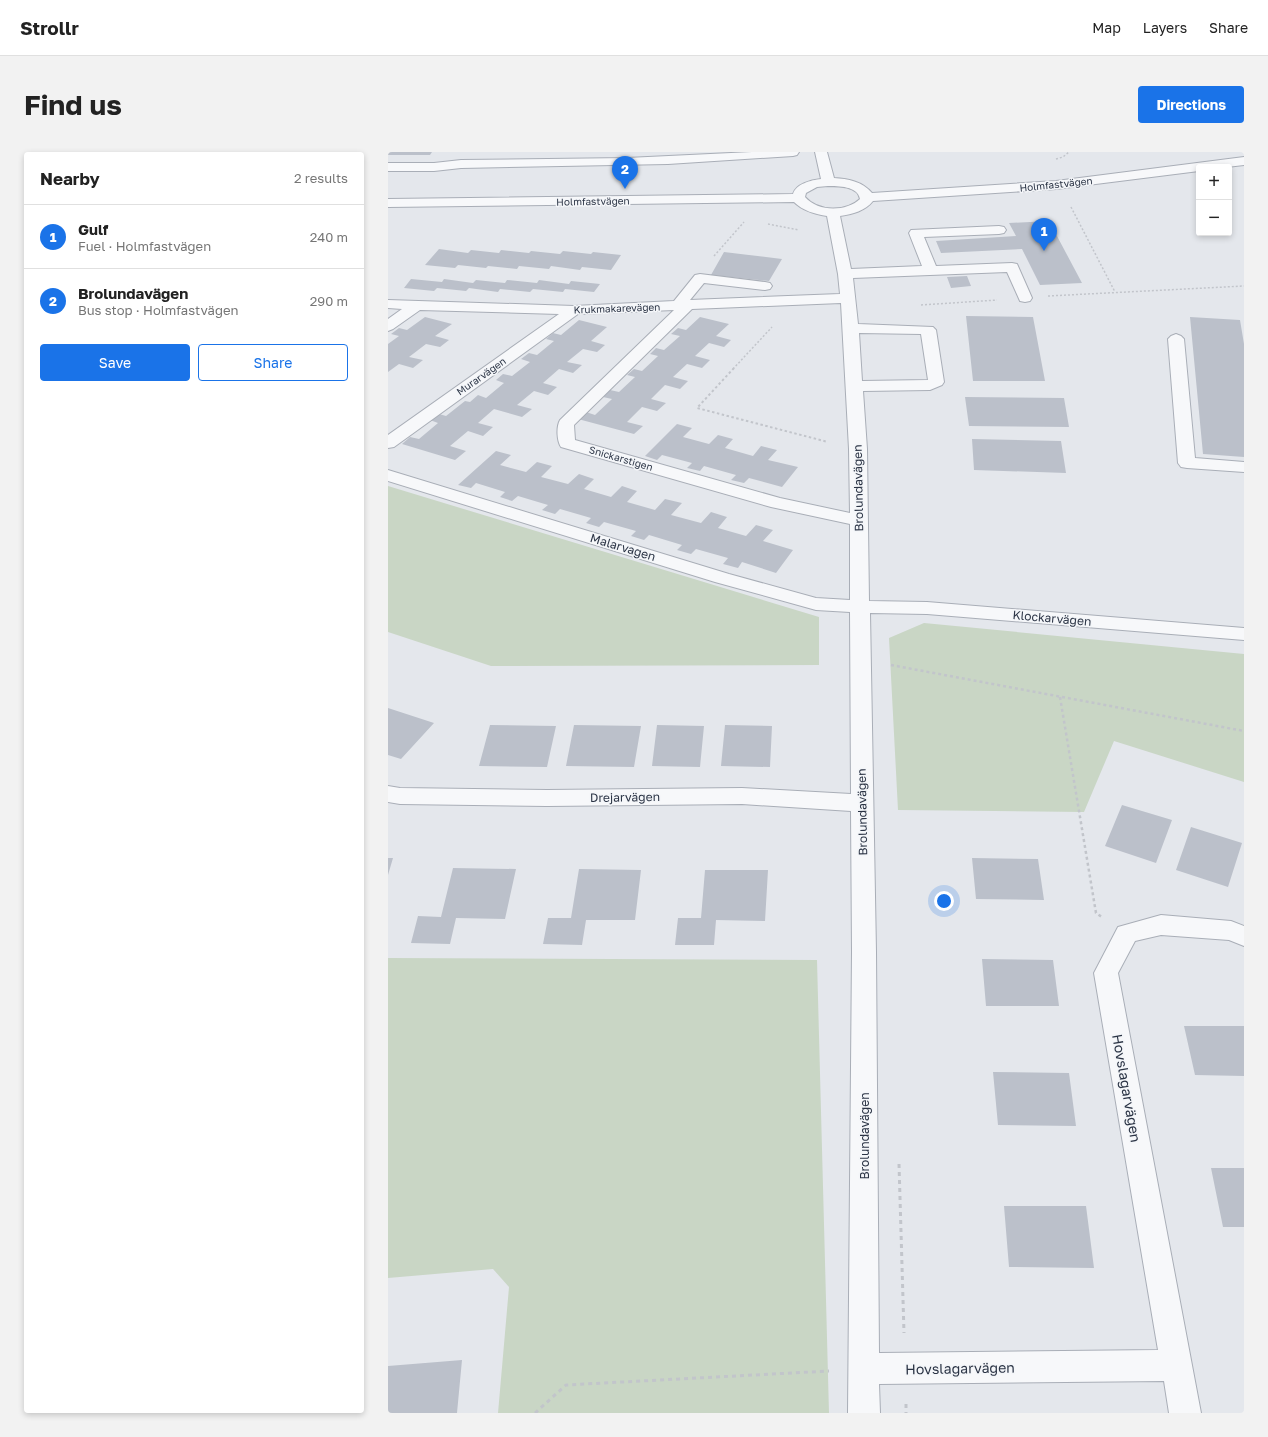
<!DOCTYPE html>
<meta charset="utf-8">
<style>
:root{--surface:#fff;--page:#f2f2f2;--text:#222;--muted:#767676;--line:#e0e0e0;--accent:#1a73e8}
body{margin:0;font-family:"Golos Text",sans-serif;background:var(--page);color:var(--text)}
.controls{position:absolute;right:12px;top:12px;display:grid;overflow:hidden;border-radius:4px;box-shadow:0 2px 6px #0003}
.controls button{width:36px;height:36px;display:grid;place-items:center;padding:0;border:0;border-bottom:1px solid var(--line);background:var(--surface);color:var(--text);font:20px sans-serif}
.you{position:absolute;left:556px;top:749px;width:14px;height:14px;margin:-10px;border:3px solid #fff;border-radius:50%;background:#1a73e8;box-shadow:0 0 0 6px #1a73e833}
.badge{display:grid;place-items:center;width:26px;height:26px;border-radius:50%;background:var(--accent);color:#fff;font-size:13px;font-weight:700}
.pin{position:absolute;translate:-50% -33px;filter:drop-shadow(0 1px 2px #0008)}
.pin::after{content:'';position:absolute;top:21px;width:14px;height:12px;background:inherit;clip-path:polygon(0 0,100% 0,50% 100%)}
.list{margin:0;padding:0;list-style:none}
h2{display:flex;justify-content:space-between;align-items:center;height:52px;margin:0;padding:0 16px;font-size:17px}
h2 small{font-size:13px;font-weight:400;color:var(--muted)}
.list li{display:grid;grid-template-columns:26px 1fr auto;gap:12px;align-items:center;box-sizing:border-box;height:64px;padding:0 16px;border-top:1px solid var(--line)}
.list b{display:block;font-size:15px;white-space:nowrap}
.list p{margin:0;font-size:13px;white-space:nowrap;color:var(--muted)}
.list em{font-size:13px;font-style:normal;color:var(--muted)}
.actions{display:flex;gap:8px;padding:12px 16px}
.actions a{flex:1;padding:9px 0;border:1px solid var(--accent);border-radius:4px;text-align:center;font-size:14px;color:var(--accent)}
.actions .main{background:var(--accent);color:#fff}
.map{position:relative;flex:none;width:856px;height:1261px;overflow:hidden;border-radius:4px}
header{display:flex;align-items:center;gap:24px;box-sizing:border-box;height:56px;padding:0 20px;background:var(--surface);border-bottom:1px solid var(--line)}
header strong{font-size:19px}
nav{display:flex;gap:22px;margin-inline-start:auto;font-size:14px}
.intro{display:flex;align-items:center;justify-content:space-between;box-sizing:border-box;height:96px;padding:0 24px}
h1{margin:0;font-size:28px}
.button{padding:10px 18px;border-radius:4px;background:var(--accent);color:#fff;font-size:14px;font-weight:700}
main{display:flex;gap:24px;padding:0 24px}
aside{flex:1;background:var(--surface);border-radius:4px;box-shadow:0 2px 6px #0003}
.map>svg:first-child{display:block}
.green{fill:#c9d6c5}
.building{fill:#bbc0ca}
.lines{fill:none;stroke-linecap:round;stroke-linejoin:round}
.minor-casing{stroke:#a9aeb7;stroke-width:2}
.path-far3{stroke:#c2c5cb;stroke-width:1.5;stroke-dasharray:2 2;stroke-linecap:butt}
.path-far2{stroke:#c2c5cb;stroke-width:2;stroke-dasharray:2.5 2.5;stroke-linecap:butt}
.path-far1{stroke:#c2c5cb;stroke-width:2.5;stroke-dasharray:3 3;stroke-linecap:butt}
.path{stroke:#c2c5cb;stroke-width:3;stroke-dasharray:4 4;stroke-linecap:butt}
.minor{fill:#f7f8fa;fill-rule:evenodd}
.labels{text-anchor:middle;dominant-baseline:central;stroke-width:3;stroke-linejoin:round;paint-order:stroke}
.far-street-label{font-size:10px;fill:#2b3445;stroke:#f4f6f9}
.street-label{font-size:12px;fill:#2b3445;stroke:#f4f6f9}
.near-street-label{font-size:14px;fill:#2b3445;stroke:#f4f6f9}
</style>
<header>
<strong>Strollr</strong>
<nav><a>Map</a><a>Layers</a><a>Share</a></nav>
</header>
<div class="intro"><h1>Find us</h1><a class="button">Directions</a></div>
<main>
<aside>
<h2>Nearby<small>2 results</small></h2>
<ul class="list">
<li><span class="badge">1</span><div><b>Gulf</b><p>Fuel · Holmfastvägen</p></div><em>240 m</em></li>
<li><span class="badge">2</span><div><b>Brolundavägen</b><p>Bus stop · Holmfastvägen</p></div><em>290 m</em></li>
</ul>
<div class="actions"><a class="main">Save</a><a>Share</a></div>
</aside>
<div class="map">
<svg width="856" height="1261" viewBox="0 0 856 1261">
<rect width="100%" height="100%" fill="#e4e7ec"/>
<path class="green" d="M0,334L431,465V513L103,514L0,480Z
M536,471L856,502V630L726,589L696,660L510,658L501,486Z
M0,806L429,808L441,1261H110L121,1135L105,1117L0,1126Z"/>
<path class="building" d="M0,0H44L42,3H0Z
M661,69L694,131L652,133L634,97L553,101L548,89L628,84L621,71Z
M51,97L80,101L83,98L111,101L113,98L141,101L143,99L172,102L175,99L203,102L205,100L233,103L223,118L194,115L192,118L163,114L161,117L131,114L129,117L100,114L98,116L70,113L67,116L37,113Z
M336,100L394,107L381,129L323,123Z
M579,124L583,134L563,136L559,125Z
M23,127L54,130L56,127L85,131L88,128L117,131L119,128L149,131L151,128L181,132L183,129L212,132L206,140L177,137L175,140L145,137L142,140L112,137L110,140L81,136L78,139L49,136L46,139L16,136Z
M578,164L645,165L657,229H585Z
M37,165L64,172L47,184L61,188L52,195L38,192L21,205L35,208L25,216L11,212L0,220V192L11,184L3,182L11,176L19,178Z
M312,165L341,172L328,184L343,188L336,195L321,191L307,204L322,208L314,216L299,212L285,225L300,229L292,237L277,233L263,247L278,251L269,259L254,255L239,270L255,274L246,282L190,267L198,260L207,263L224,247L215,245L222,238L231,240L247,225L239,223L246,217L254,219L270,204L262,202L268,196L276,198L292,184L283,182L290,176L298,178Z
M802,165L852,168L856,192V305L815,302Z
M191,168L219,175L203,189L217,193L209,200L195,197L179,210L194,213L185,221L171,217L155,231L169,235L160,243L146,239L129,253L144,257L134,265L106,257L90,271L105,275L95,284L80,279L62,294L78,299L67,308L14,292L22,285L31,287L50,271L42,268L51,262L58,264L77,249L82,250L90,243L98,246L116,231L108,228L115,222L124,224L142,210L133,207L141,201L149,203L166,189L158,187L165,181L173,183Z
M577,245L676,246L681,275L581,274Z
M289,272L304,276L295,285L321,292L330,283L345,287L337,296L365,304L373,294L389,298L380,308L410,315L394,335L361,326L356,331L343,328L348,323L316,314L312,319L299,316L304,311L274,303L269,308L257,304Z
M584,287L673,289L678,321L586,318Z
M108,299L123,303L112,313L138,320L149,310L164,314L153,325L180,332L191,322L206,327L196,337L223,345L234,334L249,339L239,350L267,358L277,347L294,351L283,363L313,371L323,360L339,365L330,376L358,384L368,373L385,378L375,389L405,398L388,421L354,410L350,416L335,412L340,406L308,397L303,402L289,398L294,393L261,383L256,388L243,384L248,379L216,370L211,375L198,371L203,366L172,357L167,362L154,358L160,353L130,344L124,349L112,345L117,340L88,331L83,336L70,333Z
M0,556L46,571L13,607L0,603Z
M102,573L168,574L159,615L91,614Z
M186,573L253,574L246,615L178,614Z
M269,573L316,574L312,615L264,614Z
M337,573L384,574L382,615L333,614Z
M734,653L784,668L768,711L717,694Z
M803,675L854,691L840,735L788,718Z
M0,706H5L0,723Z
M584,706L650,707L656,748L588,747Z
M65,716L128,717L117,767L68,766L62,792L23,791L30,764L53,765Z
M191,717L253,718L247,768H198L194,793L155,792L160,766H183Z
M317,718H380L377,769L328,768L326,793H287L290,766H313Z
M594,807L665,808L671,854H598Z
M796,874H856V924L807,923Z
M605,920L681,921L688,974L610,973Z
M823,1016H856V1075H835Z
M616,1054H698L706,1116L621,1115Z
M74,1208L69,1261H0V1214Z"/>
<g class="lines">
<defs>
<path id="minor" d="M364,0H411L409,3L405,4L280,12L73,16L46,19H0V11H46L73,8L239,6Z
M427,0H439L446,26C460,27 474,29 484,41L668,29L856,5V13L839,15H811V19L668,37L485,49C477,59 465,62 452,64L463,117L534,114L521,81L523,78L611,74L616,75L618,78L616,81L611,82L536,85L548,114L624,111L629,112L644,146L642,149L637,150L632,149L619,120L465,126L470,172L545,175L548,178L556,230L554,233L542,238L475,239L479,297L481,449L539,450L856,476V488L539,462L482,461L488,800L491,1201L770,1198L706,821L730,775L773,763L843,769L856,774V794L841,788L773,783L747,789L730,821L813,1261H781L776,1229L491,1232L492,1261H460L464,800L463,659L354,652L159,654L12,652L0,650V634L12,636L159,638L354,636L463,642L462,460L428,458L327,430L0,329V318L341,422L428,446L462,448V372L383,355L173,295C169,289 168,275 172,268L286,158L190,162L6,295L0,296V283L171,162L32,158L5,177L0,179V167L14,157L0,156V148L186,154L286,149L307,123L312,122L377,130L382,131L384,134L382,137L377,138L316,131L302,148L452,142L450,122L439,64C427,62 415,59 406,50L0,55V47L405,42C408,32 423,28 433,27ZM440,34C450,34 470,34 472,47C458,60 430,60 417,45L418,41L429,35ZM453,151L461,297L462,361L392,346L187,288L186,273L304,157ZM471,181L533,182L540,228L474,229Z
M788,182L793,184L796,187L807,306L856,310V320L799,316L793,315L790,311L780,187L783,184Z"/>
</defs>
<use href="#minor" class="minor-casing"/>
<path class="path-far3" d="M668,7L675,5L681,0
M683,55L727,140
M380,72L411,78
M326,104L356,70
M660,144L856,134
M533,153L609,148
M345,217L384,175"/>
<path class="path-far2" d="M346,216L309,256L440,290"/>
<path class="path-far1" d="M503,513L856,579
M672,545L708,761L714,765"/>
<path class="path" d="M511,1012L516,1181
M518,1252V1261
M147,1261L178,1233L441,1219"/>
<use href="#minor" class="minor"/>
</g>
<g class="labels">
<g class="far-street-label">
<text transform="translate(668 32) rotate(-6)">Holmfastvägen</text>
<text transform="translate(205 49) rotate(-1)">Holmfastvägen</text>
<text transform="translate(229 156) rotate(-2)">Krukmakarevägen</text>
<text transform="translate(93 224) rotate(-35)">Murarvägen</text>
<text transform="translate(233 306) rotate(16)">Snickarstigen</text>
</g>
<g class="street-label">
<text transform="translate(470 336) rotate(-91)">Brolundavägen</text>
<text transform="translate(235 395) rotate(17)">Malarvagen</text>
<text transform="translate(664 466) rotate(5)">Klockarvägen</text>
<text transform="translate(237 645) rotate(-1)">Drejarvägen</text>
<text transform="translate(474 660) rotate(-91)">Brolundavägen</text>
<text transform="translate(476 984) rotate(-90)">Brolundavägen</text>
</g>
<g class="near-street-label">
<text transform="translate(739 936) rotate(80)">Hovslagarvägen</text>
<text transform="translate(572 1216) rotate(-1)">Hovslagarvägen</text>
</g>
</g>
</svg>
<div class="controls">
<button>+</button>
<button>−</button>
</div>
<div class="you"></div>
<div class="pin badge" style="left:656px;top:99px">1</div>
<div class="pin badge" style="left:237px;top:37px">2</div>
</div>
</main>
